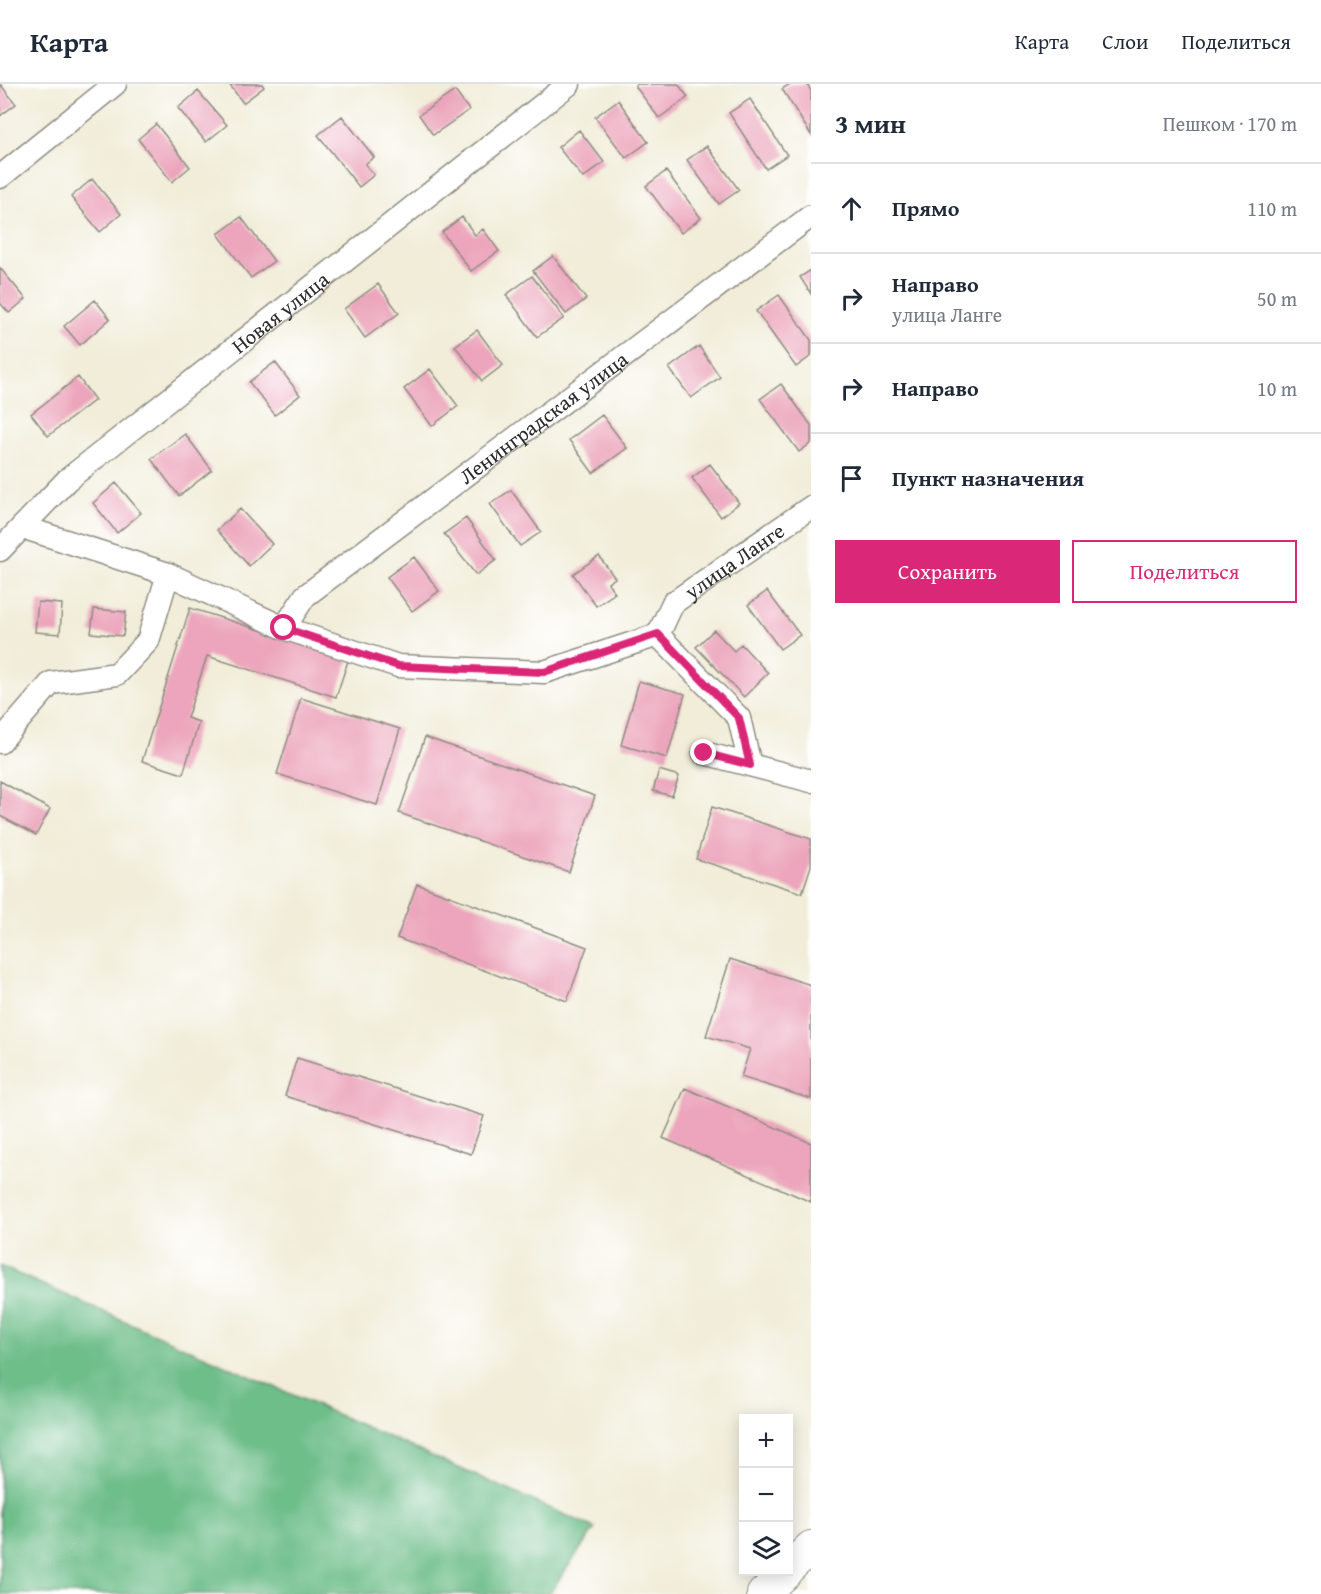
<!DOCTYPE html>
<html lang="ru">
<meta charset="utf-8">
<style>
:root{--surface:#fff;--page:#f2f2f3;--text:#1f2937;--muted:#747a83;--line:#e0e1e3;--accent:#db2777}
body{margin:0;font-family:"Gentium Book Plus",serif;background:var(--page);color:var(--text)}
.controls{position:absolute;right:18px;bottom:18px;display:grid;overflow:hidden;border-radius:0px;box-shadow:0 3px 15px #0003}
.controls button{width:54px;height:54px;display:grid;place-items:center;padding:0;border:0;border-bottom:2px solid var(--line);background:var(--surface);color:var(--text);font:30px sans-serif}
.stop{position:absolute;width:18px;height:18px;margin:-14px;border:4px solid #db2777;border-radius:50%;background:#fff}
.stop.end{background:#db2777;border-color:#fff;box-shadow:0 2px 6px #0008}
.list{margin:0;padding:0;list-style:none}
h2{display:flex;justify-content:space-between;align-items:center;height:78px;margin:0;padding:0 24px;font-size:26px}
h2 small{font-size:20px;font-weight:400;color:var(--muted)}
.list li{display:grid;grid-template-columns:39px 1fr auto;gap:18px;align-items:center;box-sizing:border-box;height:90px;padding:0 24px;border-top:2px solid var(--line)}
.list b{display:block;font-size:22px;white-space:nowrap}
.list p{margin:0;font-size:20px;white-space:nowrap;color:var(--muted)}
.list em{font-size:20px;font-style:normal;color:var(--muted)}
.actions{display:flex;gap:12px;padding:18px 24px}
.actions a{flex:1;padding:14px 0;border:2px solid var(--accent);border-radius:0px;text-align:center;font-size:21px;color:var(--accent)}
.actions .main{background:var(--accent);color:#fff}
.icon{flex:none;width:33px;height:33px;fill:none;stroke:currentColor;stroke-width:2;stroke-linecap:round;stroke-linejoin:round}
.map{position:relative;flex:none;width:811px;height:1510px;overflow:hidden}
header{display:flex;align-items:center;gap:36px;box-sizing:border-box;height:84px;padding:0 30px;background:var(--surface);border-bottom:2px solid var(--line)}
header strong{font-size:28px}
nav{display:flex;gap:33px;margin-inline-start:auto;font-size:21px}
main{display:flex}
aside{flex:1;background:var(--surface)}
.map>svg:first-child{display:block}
.forest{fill:#6ebe8a;stroke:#4c745a;stroke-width:1.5}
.building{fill:#eca5bc}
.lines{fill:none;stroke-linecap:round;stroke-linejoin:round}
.street-casing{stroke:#8e8c82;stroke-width:25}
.secondary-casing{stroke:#8e8c82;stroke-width:34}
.street{stroke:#fff;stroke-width:22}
.secondary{stroke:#fff;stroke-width:32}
.route{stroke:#db2777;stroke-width:8}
.labels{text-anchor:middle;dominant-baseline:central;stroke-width:4.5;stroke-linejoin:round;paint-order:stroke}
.street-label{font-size:21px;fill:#2b2b2b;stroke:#fff}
</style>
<header>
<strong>Карта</strong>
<nav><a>Карта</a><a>Слои</a><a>Поделиться</a></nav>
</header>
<main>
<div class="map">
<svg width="811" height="1510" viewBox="0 0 811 1510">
<rect width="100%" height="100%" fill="#fff"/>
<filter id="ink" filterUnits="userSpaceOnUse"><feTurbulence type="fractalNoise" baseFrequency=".0167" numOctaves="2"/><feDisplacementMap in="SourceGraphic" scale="12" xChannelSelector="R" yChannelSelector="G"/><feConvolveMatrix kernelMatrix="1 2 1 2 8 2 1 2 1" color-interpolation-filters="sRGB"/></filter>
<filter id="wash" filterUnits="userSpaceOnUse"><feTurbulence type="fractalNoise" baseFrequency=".008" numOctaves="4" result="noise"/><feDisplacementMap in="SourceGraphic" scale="24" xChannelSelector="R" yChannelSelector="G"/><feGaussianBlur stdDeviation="1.35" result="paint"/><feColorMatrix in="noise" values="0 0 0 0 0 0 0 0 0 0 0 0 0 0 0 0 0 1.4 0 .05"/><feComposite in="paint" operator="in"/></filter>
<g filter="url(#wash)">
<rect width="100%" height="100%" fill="#f1edd9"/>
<path class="forest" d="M0,1182L595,1444L549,1510H0Z"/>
<g id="blocks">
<path class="building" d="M0,0L16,20L0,32Z
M229,0H262L264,3L243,19Z
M638,0H678L688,13L659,34L635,2Z
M790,0H807L811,7V51L782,5Z
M198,7L227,41L206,58L178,24Z
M455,7L469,26L433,51L419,31Z
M750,15L787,71L766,85L729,29Z
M618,16L648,58L626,74L595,33Z
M342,32L374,73L365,80L374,91L359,103L318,51Z
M156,40L190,83L172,98L138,55Z
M579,46L604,78L583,94L558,63Z
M707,62L739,106L719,120L687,76Z
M666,87L701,134L681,149L646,102Z
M92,95L121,130L100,148L71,113Z
M241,133L274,177L251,194L218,150Z
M462,133L475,151L483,145L499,167L471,187L442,148Z
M553,172L586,215L566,230L533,187Z
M0,184L26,215L9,229L0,219Z
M811,186V210L800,193Z
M532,192L564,234L537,253L506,211Z
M378,200L399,229L365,254L344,225Z
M779,211L811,256V272L796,283L756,227Z
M95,216L110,235L80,261L64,242Z
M477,246L503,281L482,297L455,262Z
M699,262L720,293L691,314L669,284Z
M275,278L300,311L275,331L249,298Z
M430,285L458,322L432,342L404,305Z
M78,293L95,316L48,352L31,330Z
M781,300L811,341V359L799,368L760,315Z
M602,331L627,364L593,389L569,356Z
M185,350L212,386L179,412L151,375Z
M710,380L739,419L721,433L692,394Z
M116,399L141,429L117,449L93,419Z
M511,406L541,448L520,462L490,420Z
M240,425L272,460L249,482L217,446Z
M466,434L496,476L476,491L444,450Z
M599,472L615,494L608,499L615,509L596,522L573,490Z
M414,473L439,507L412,527L387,493Z
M767,507L800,551L780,565L748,521Z
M38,518L62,520L60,550L35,548Z
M190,524L349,574L336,613L207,572L187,634L199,638L183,690L142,677Z
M94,525L126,528L123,552L91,549Z
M714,546L734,567L741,560L768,589L744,613L696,563Z
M639,597L685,610L667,674L621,661Z
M301,614L400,645L377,721L277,690Z
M425,653L595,712L569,788L399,729Z
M659,686L679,692L672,712L653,707Z
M0,697L50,725L36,751L0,732Z
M712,723L811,755V782L802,809L696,775Z
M417,800L587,863L567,917L397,854Z
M730,875L811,901V1015L741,993L750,965L706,952Z
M297,974L484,1032L471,1070L285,1012Z
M685,1004L811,1059V1118L663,1054Z"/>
</g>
</g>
<g filter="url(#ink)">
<use href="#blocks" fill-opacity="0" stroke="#8e8c82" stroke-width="1.5"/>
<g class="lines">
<defs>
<g id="street">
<path d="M0,93L115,0"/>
<path d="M22,443L168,490L284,544L398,582L544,588L658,551"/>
<path id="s1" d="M0,466L67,396L569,0"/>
<path id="s2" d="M284,544L305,512L811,132"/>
<path d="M0,658L51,599L117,590L148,557L168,490"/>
<path d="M704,669L811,697"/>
<path id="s3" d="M750,681L739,634L658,551L673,519L811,423"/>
</g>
<path id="secondary" d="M788,1485L811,1463
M763,1510L786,1488"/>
</defs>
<use href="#street" class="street-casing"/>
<use href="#secondary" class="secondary-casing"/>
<use href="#street" class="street"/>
<use href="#secondary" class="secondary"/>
</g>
</g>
<g class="lines" filter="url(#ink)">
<path class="route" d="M284,544L398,582L544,588L658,550L739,634L750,681L704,669"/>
</g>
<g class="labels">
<g class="street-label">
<text stroke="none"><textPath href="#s1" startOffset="368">Новая улица</textPath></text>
<text stroke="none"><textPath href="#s2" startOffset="336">Ленинградская улица</textPath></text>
<text stroke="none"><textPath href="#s3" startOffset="274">улица Ланге</textPath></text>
</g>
</g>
</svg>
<div class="controls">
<button>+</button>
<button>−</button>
<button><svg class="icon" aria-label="layers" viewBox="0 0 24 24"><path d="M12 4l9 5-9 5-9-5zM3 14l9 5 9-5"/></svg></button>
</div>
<div class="stop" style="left:284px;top:544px"></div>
<div class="stop end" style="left:704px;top:669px"></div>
</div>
<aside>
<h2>3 мин<small>Пешком · 170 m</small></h2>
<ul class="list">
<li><svg class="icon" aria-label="ahead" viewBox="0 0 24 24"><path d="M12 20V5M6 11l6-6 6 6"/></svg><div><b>Прямо</b></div><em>110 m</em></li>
<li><svg class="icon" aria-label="right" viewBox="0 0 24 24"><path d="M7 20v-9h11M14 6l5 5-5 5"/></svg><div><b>Направо</b><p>улица Ланге</p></div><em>50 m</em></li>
<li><svg class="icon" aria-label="right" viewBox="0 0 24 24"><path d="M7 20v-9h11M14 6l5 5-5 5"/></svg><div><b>Направо</b></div><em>10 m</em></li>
<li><svg class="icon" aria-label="arrive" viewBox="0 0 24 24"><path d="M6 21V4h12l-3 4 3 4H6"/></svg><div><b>Пункт назначения</b></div></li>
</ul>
<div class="actions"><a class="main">Сохранить</a><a>Поделиться</a></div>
</aside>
</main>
